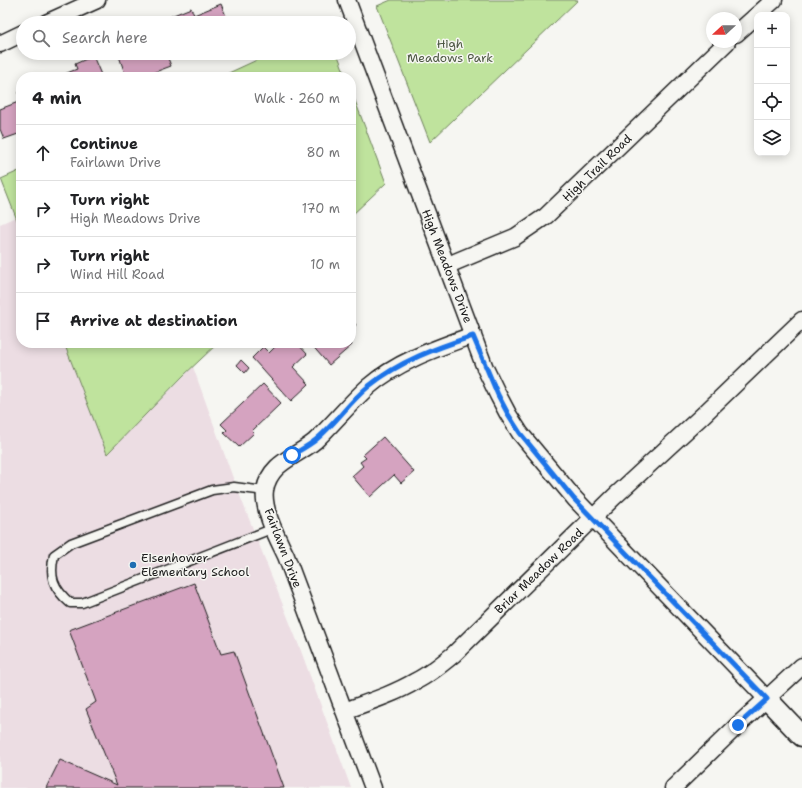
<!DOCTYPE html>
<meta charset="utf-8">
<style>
:root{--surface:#fff;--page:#f2f2f2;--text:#202124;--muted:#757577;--line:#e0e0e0}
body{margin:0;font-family:"Shantell Sans",sans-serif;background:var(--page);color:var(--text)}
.controls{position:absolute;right:12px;top:12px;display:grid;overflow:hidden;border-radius:8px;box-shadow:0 2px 10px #0003}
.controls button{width:36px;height:36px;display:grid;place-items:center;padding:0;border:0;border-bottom:1px solid var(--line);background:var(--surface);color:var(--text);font:20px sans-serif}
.compass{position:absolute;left:706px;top:12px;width:36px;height:36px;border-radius:50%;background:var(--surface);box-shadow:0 2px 10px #0003;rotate:249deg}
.stop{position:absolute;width:12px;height:12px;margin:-9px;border:3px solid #1a73e8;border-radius:50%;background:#fff}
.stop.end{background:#1a73e8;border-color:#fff;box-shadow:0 1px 4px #0008}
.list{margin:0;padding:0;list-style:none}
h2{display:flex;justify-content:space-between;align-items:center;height:52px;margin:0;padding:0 16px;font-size:17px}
h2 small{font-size:13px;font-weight:400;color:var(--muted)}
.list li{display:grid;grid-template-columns:26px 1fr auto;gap:12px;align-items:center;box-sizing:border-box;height:56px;padding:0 16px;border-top:1px solid var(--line)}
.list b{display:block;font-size:15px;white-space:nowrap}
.list p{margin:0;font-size:13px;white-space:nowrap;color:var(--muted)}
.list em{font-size:13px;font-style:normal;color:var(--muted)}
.icon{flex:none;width:22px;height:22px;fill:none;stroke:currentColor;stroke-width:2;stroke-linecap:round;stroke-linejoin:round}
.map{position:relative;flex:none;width:802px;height:788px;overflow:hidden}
.search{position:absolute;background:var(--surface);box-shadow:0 2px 10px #0003;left:16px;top:16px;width:340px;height:44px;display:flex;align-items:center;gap:10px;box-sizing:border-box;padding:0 14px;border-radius:22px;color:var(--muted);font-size:15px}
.panel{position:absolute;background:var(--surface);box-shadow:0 2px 10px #0003;left:16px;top:72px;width:340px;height:276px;border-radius:16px}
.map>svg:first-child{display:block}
.built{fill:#ecdde3}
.green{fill:#bfe39d;stroke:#6e805c}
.building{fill:#d5a3c0;stroke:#1c1c1c}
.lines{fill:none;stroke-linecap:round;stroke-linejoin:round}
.service-casing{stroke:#1c1c1c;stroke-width:11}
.minor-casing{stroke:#1c1c1c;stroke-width:19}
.tertiary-casing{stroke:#1c1c1c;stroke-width:23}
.service{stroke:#f6f6f2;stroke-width:8}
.minor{stroke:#f6f6f2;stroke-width:16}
.tertiary{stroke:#f6f6f2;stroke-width:20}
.route{stroke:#1a73e8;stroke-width:5}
.poi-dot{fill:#1f6fb2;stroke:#f6f6f2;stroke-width:1.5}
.labels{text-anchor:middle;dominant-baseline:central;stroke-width:3;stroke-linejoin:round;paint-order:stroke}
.park-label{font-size:12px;fill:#4d5843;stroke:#f6f6f2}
.street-label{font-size:12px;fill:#1c1c1c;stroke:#f6f6f2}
.poi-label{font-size:12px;fill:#1c1c1c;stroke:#f6f6f2;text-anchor:start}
</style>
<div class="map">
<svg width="802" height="788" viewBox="0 0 802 788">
<rect width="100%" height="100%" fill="#f6f6f2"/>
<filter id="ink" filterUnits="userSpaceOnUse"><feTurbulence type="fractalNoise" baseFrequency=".025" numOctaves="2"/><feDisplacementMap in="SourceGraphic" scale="8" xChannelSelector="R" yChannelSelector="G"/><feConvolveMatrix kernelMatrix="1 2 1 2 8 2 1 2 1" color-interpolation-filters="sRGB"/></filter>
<g filter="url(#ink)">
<path class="built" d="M16,217L21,230V343H64L107,453L193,367L233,478L301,651L351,788H0V224Z"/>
<path class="green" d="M391,0H578L430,142L377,6Z
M272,53H337L346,77H220Z
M351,90L386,183L351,216Z
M21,170V230L1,179Z
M64,343H218L183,376L107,454Z"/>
<path class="building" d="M221,4L229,23H174L171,16L191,8L194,15Z
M118,53H166L171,66L147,75L148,77H126Z
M187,53H201L189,58Z
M93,56L102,77H57L77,69L75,64Z
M21,92V133L4,139L0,129V109L21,101L18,93Z
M351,319L356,325L351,329Z
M279,343H297L307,354L293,367L309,384L291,401L252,358L263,347L269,353Z
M310,343H351L352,345L329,365Z
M241,360L249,368L245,373L237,365Z
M263,384L281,403L252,431L254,433L239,447L224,433L227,430L221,424Z
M383,437L414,472L401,483L394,475L370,497L352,476L363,466L360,462L366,458L363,455Z
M194,583L221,654L234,651L284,788H46L60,760L117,785L86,709L96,702L69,630Z"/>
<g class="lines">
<defs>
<path id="service" d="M265,491L234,487L212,490L71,543L54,555C49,577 53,588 70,603H82L274,528"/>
<path id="minor" d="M347,0L485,368L498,395L508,414L520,433L575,499L767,699
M46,23L97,0
M736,34L774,0
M0,44L23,33
M448,265L515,237L546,216L727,42
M344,711C369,702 394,694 416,681C430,674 442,664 454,654L614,497L702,416L802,320
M373,788L286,556C278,539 262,510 265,490C270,462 296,457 315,441C333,424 349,404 368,387C398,361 437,348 473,335
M673,788L738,725L802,666"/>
<path id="tertiary" d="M767,699L802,736"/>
</defs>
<use href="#service" class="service-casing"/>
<use href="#minor" class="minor-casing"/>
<use href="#tertiary" class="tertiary-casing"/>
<use href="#service" class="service"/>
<use href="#minor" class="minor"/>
<use href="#tertiary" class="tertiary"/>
</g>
</g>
<g class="lines" filter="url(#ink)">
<path class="route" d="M292,455C299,451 306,447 313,442C333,427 349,402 369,386C400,361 436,348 473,336L498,395L508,414L520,433L574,499L767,699L738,725"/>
</g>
<circle class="poi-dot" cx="133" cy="565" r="4"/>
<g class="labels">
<g class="park-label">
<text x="450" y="44">High<tspan x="450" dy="14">Meadows Park</tspan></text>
</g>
<g class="street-label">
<text transform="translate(597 168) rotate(-44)">High Trail Road</text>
<text transform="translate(447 266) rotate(69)">High Meadows Drive</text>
<text transform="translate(283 548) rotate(69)">Fairlawn Drive</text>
<text transform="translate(539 571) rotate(-44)">Briar Meadow Road</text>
</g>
<g class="poi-label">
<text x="141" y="558">Eisenhower<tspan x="141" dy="14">Elementary School</tspan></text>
</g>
</g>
</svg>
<div class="controls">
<button>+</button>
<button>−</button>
<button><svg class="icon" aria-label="locate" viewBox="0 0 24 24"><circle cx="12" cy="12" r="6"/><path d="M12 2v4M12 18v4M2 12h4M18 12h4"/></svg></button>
<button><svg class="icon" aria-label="layers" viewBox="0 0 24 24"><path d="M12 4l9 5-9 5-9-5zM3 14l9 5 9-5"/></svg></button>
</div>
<svg class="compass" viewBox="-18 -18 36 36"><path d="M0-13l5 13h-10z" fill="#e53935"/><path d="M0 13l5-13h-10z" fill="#757577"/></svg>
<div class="stop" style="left:292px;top:455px"></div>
<div class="stop end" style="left:738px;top:725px"></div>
<div class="search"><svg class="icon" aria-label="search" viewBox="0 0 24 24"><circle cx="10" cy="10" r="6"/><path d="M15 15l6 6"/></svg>Search here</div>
<section class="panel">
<h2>4 min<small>Walk · 260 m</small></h2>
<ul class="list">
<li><svg class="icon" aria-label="ahead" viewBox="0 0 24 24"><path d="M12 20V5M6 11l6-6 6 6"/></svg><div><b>Continue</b><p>Fairlawn Drive</p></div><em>80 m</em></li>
<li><svg class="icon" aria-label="right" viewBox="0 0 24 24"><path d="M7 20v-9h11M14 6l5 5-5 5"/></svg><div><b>Turn right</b><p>High Meadows Drive</p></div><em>170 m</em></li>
<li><svg class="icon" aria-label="right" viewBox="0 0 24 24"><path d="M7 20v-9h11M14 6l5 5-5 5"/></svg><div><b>Turn right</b><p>Wind Hill Road</p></div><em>10 m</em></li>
<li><svg class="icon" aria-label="arrive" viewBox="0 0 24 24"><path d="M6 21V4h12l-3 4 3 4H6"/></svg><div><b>Arrive at destination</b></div></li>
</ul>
</section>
</div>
